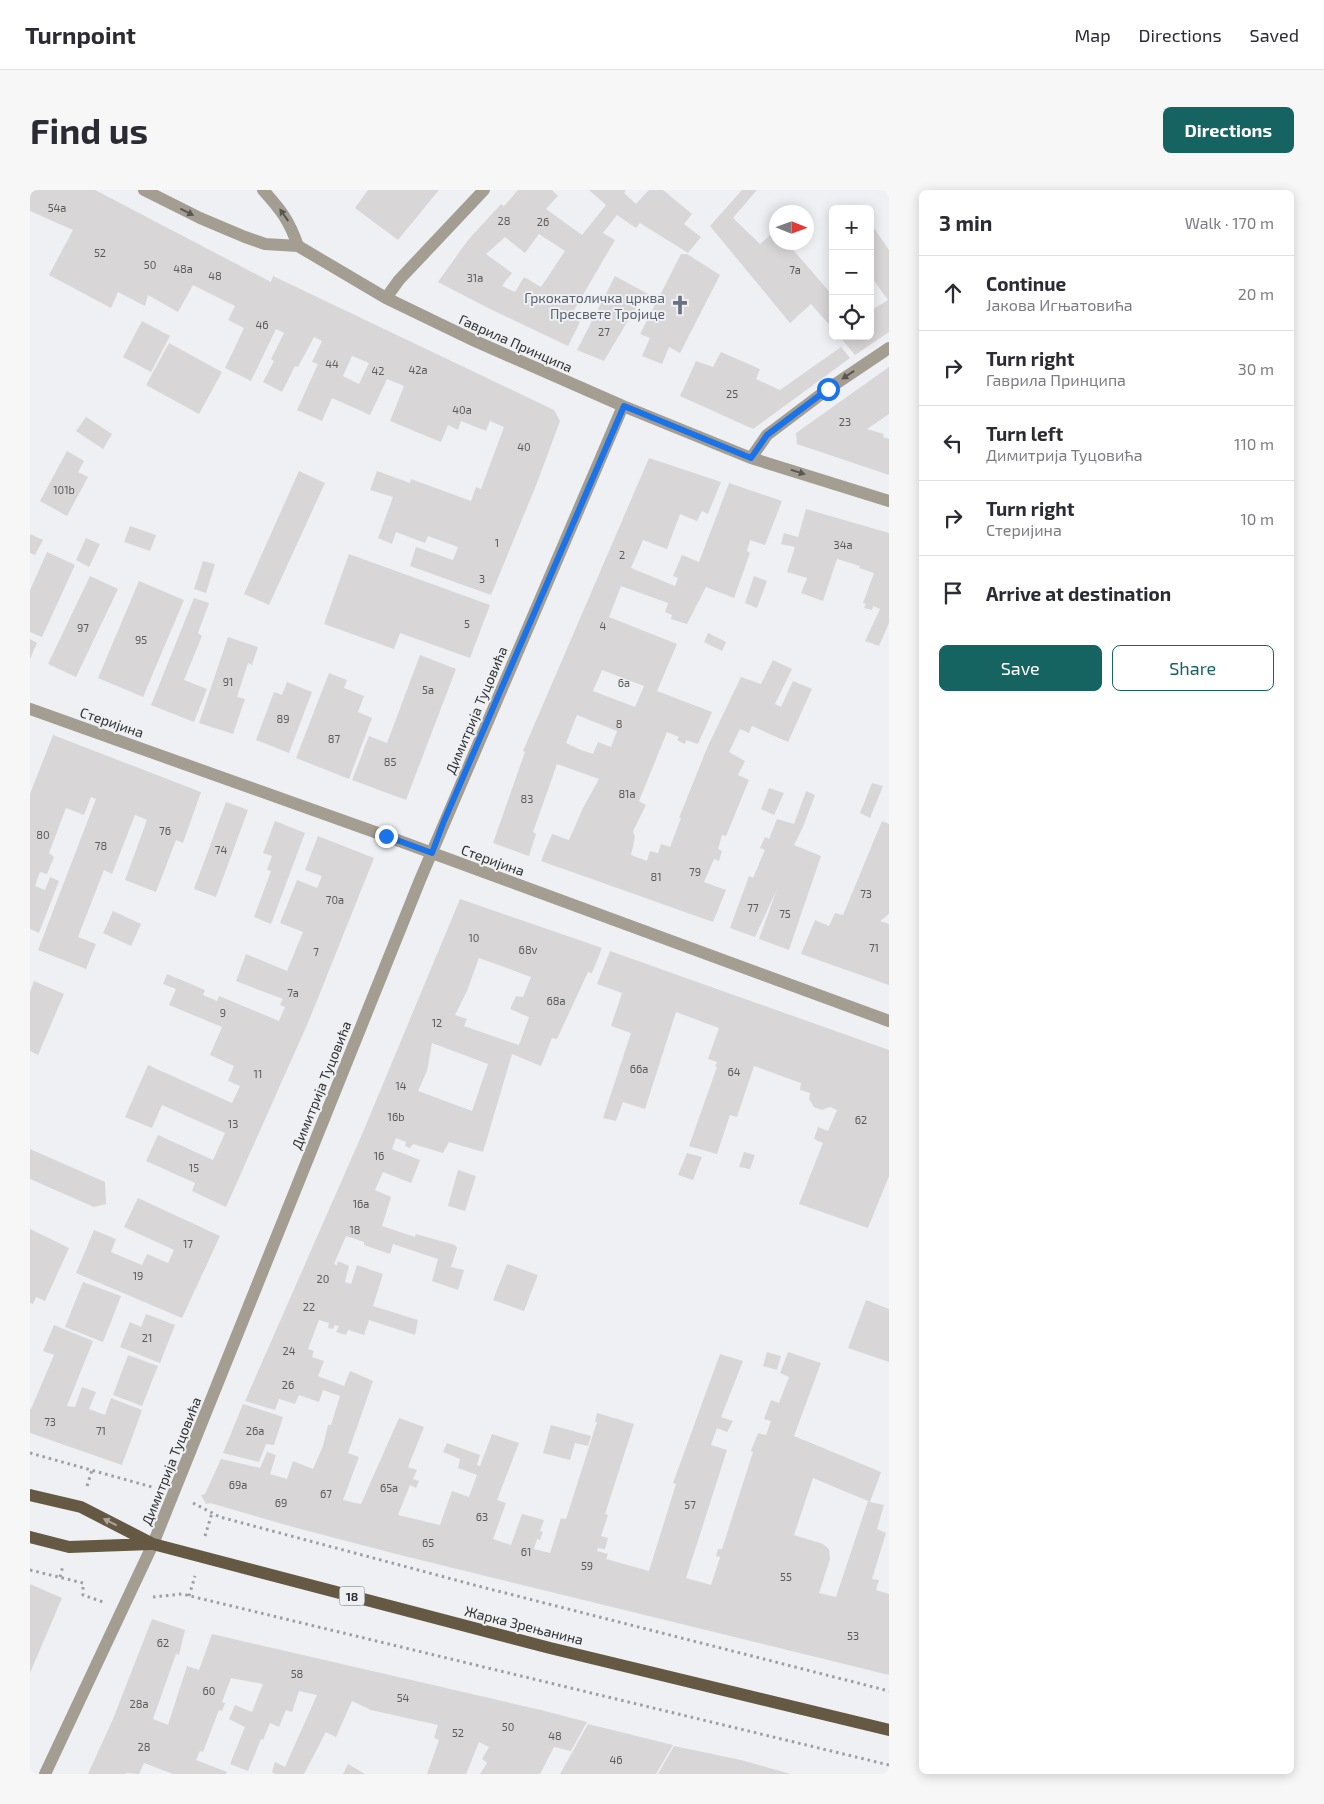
<!DOCTYPE html>
<meta charset="utf-8">
<style>
:root{--surface:#fff;--page:#f7f7f7;--text:#2b2b33;--muted:#7c7c81;--line:#e1e1e2;--accent:#166462}
body{margin:0;font-family:"Exo 2",sans-serif;background:var(--page);color:var(--text)}
.controls{position:absolute;right:15px;top:15px;display:grid;overflow:hidden;border-radius:8px;box-shadow:0 2px 12px #0003}
.controls button{width:45px;height:45px;display:grid;place-items:center;padding:0;border:0;border-bottom:1px solid var(--line);background:var(--surface);color:var(--text);font:25px sans-serif}
.compass{position:absolute;left:739px;top:15px;width:45px;height:45px;border-radius:50%;background:var(--surface);box-shadow:0 2px 12px #0003;rotate:91deg}
.stop{position:absolute;width:15px;height:15px;margin:-11px;border:4px solid #1a73e8;border-radius:50%;background:#fff}
.stop.end{background:#1a73e8;border-color:#fff;box-shadow:0 1px 5px #0008}
.list{margin:0;padding:0;list-style:none}
h2{display:flex;justify-content:space-between;align-items:center;height:65px;margin:0;padding:0 20px;font-size:21px}
h2 small{font-size:16px;font-weight:400;color:var(--muted)}
.list li{display:grid;grid-template-columns:32px 1fr auto;gap:15px;align-items:center;box-sizing:border-box;height:75px;padding:0 20px;border-top:1px solid var(--line)}
.list b{display:block;font-size:19px;white-space:nowrap}
.list p{margin:0;font-size:16px;white-space:nowrap;color:var(--muted)}
.list em{font-size:16px;font-style:normal;color:var(--muted)}
.actions{display:flex;gap:10px;padding:15px 20px}
.actions a{flex:1;padding:11px 0;border:1px solid var(--accent);border-radius:8px;text-align:center;font-size:18px;color:var(--accent)}
.actions .main{background:var(--accent);color:#fff}
.icon{flex:none;width:28px;height:28px;fill:none;stroke:currentColor;stroke-width:2;stroke-linecap:round;stroke-linejoin:round}
.map{position:relative;flex:none;width:859px;height:1584px;overflow:hidden;border-radius:8px}
header{display:flex;align-items:center;gap:30px;box-sizing:border-box;height:70px;padding:0 25px;background:var(--surface);border-bottom:1px solid var(--line)}
header strong{font-size:24px}
nav{display:flex;gap:28px;margin-inline-start:auto;font-size:18px}
.intro{display:flex;align-items:center;justify-content:space-between;box-sizing:border-box;height:120px;padding:0 30px}
h1{margin:0;font-size:35px}
.button{padding:12px 22px;border-radius:8px;background:var(--accent);color:#fff;font-size:18px;font-weight:700}
main{display:flex;gap:30px;padding:0 30px}
aside{flex:1;background:var(--surface);border-radius:8px;box-shadow:0 2px 12px #0003}
.map>svg:first-child{display:block}
.building{fill:#d9d6d8;fill-rule:evenodd}
.lines{fill:none;stroke-linecap:round;stroke-linejoin:round}
.path{stroke:#9d9ea1;stroke-width:3;stroke-dasharray:2.5 4;stroke-linecap:butt}
.minor{stroke:#a49d91;stroke-width:12}
.major{stroke:#665944;stroke-width:12}
.oneway{fill:#585653}
.oneway2{fill:#aaa49c}
.route{stroke:#1a73e8;stroke-width:6}
.labels{text-anchor:middle;dominant-baseline:central;stroke-width:4;stroke-linejoin:round;paint-order:stroke}
.number-label{font-size:11px;fill:#5a5a5b}
.shield{fill:#eef0f3;stroke:#686a6b;stroke-width:1}
.shield-label{font-size:12px;font-weight:bold;fill:#2f3031}
.worship-label{font-size:14px;fill:#5b616d;stroke:#eef0f3;text-anchor:end}
.street-label{font-size:14px;fill:#2f3031;stroke:#eef0f3}
</style>
<header>
<strong>Turnpoint</strong>
<nav><a>Map</a><a>Directions</a><a>Saved</a></nav>
</header>
<div class="intro"><h1>Find us</h1><a class="button">Directions</a></div>
<main>
<div class="map">
<svg width="859" height="1584" viewBox="0 0 859 1584">
<rect width="100%" height="100%" fill="#eef0f3"/>
<path class="building" d="M0,0H65L241,92L243,86L524,220L530,231L507,293L461,405L380,376L386,357L423,370L428,357L398,346L395,353L366,342L362,354L348,348L363,307L340,300L347,281L380,293L381,289L441,311L446,297L451,299L474,237L460,231L456,241L431,231L428,240L418,235L411,252L360,231L374,196L357,189L340,225L302,208L292,231L267,220L288,174L282,172L292,151L284,147L268,177L265,176L252,202L233,192L244,171L241,169L254,143L246,139L221,191L195,178L214,138L198,130L205,116L163,95L148,122L118,105L115,116L88,102L81,118L19,85L43,40L0,21ZM322,166L339,173L329,194L313,186Z
M338,0H409L368,50L325,18Z
M488,0H522L528,6L516,19L552,45L576,15L559,0H596L594,3L606,14L619,0H633L662,24L654,34L671,47L658,63L610,33L606,38L587,25L573,43L585,50L540,127L550,132L538,156L456,117L408,92L438,50L471,14L474,16ZM509,44L535,61L511,97L494,87L485,102L472,96L482,83L456,64L475,47L495,63Z
M712,0H727L703,28L730,54L746,40V52H763L759,55L803,106V139L781,114L760,133L680,36Z
M840,32L859,60V142L825,165L809,146H840V121L858,110L840,85Z
M651,64H657L690,85L650,163L639,157L632,174L612,166L620,148L610,144Z
M585,86L618,104L603,122L574,171L547,160Z
M112,131L140,146L121,182L93,167Z
M139,153L192,182L169,224L116,195Z
M811,157L820,168L723,239L650,206L666,171L683,177L691,162L730,179L726,189L750,200Z
M859,177V224L837,239L854,244L853,247L859,249V285L767,254L766,243Z
M56,227L82,244L73,259L46,241Z
M37,261L54,271L48,282L58,287L37,326L10,311Z
M619,268L691,292L678,324L672,321L667,331L650,324L637,359L613,350L601,378L645,396L648,388L643,386L652,365L669,372L699,293L752,311L735,355L720,350L717,361L720,363L704,408L676,397L657,434L641,429L642,425L635,422L638,413L591,396L579,427L647,454L627,501L682,522L668,554L656,550L655,554L647,550L649,547L637,542L609,611L616,615L603,641L605,647L601,665L617,671L620,661L628,663L631,654L640,657L651,628H649L677,558L711,487L731,494L743,470L762,479L745,514L751,517L763,491L782,499L758,552L722,536L719,543L710,539L699,562L715,571L708,585L719,590L696,646L692,645L688,659L692,661L689,671L684,669L674,692L696,700L683,732L511,671L522,644L539,650L553,618L569,589L527,574L503,642L506,644L499,666L463,653L495,562L493,561ZM572,480L614,496L605,517L563,501ZM547,525L587,541L581,557L568,552L563,564L551,560L536,553Z
M269,281L295,293L239,415L214,404Z
M776,319L859,343V433L849,456L835,451L850,419L843,416L842,420L834,418L836,414L833,413L844,383L829,378L830,376L807,369L793,411L771,403L777,388L757,382L765,357L751,354L754,343L768,347Z
M100,336L126,345L120,361L94,352Z
M0,344L13,350L5,365L0,363Z
M56,348L70,354L59,377L46,370Z
M17,362L45,375L12,447L0,442V400Z
M319,364L460,415L440,468L370,443L364,459L294,434Z
M173,371L185,374L176,403L164,399Z
M60,386L88,399L46,487L18,474Z
M724,386L737,391L727,418L715,413Z
M109,391L154,410L113,507L68,488Z
M164,408L179,413L168,443L172,446L154,490L177,499L164,532L121,515Z
M678,443L696,452L692,461L674,452Z
M198,447L228,457L222,475L218,473L207,507L215,509L203,544L169,533Z
M0,449L7,453L0,469Z
M390,465L426,479L376,610L322,590L339,546L357,553Z
M299,483L317,490L314,498L334,506L328,522L342,528L319,589L266,568Z
M257,492L282,502L259,563L226,550L244,502L252,505Z
M23,545L171,602L153,653L146,650L126,702L95,690L117,630L105,625L82,684L74,680L48,747L66,754L56,779L8,760L66,609L61,607L54,625L36,618L19,663L24,667L17,684L10,682L5,696L15,700L20,687L29,691L9,743L0,739V604Z
M842,593L853,596L840,628L830,623Z
M739,598L754,603L744,625L731,619Z
M776,601L785,605L773,637L764,655L791,666L759,760L729,749L747,699L725,747L700,738L719,686L723,688L735,660L730,658L735,647L739,649L747,629L764,634Z
M196,612L218,620L186,707L164,699Z
M245,631L275,643L241,734L224,727L241,681L237,680L242,666L233,663Z
M852,631L859,634V724L850,731L859,734V795L771,764L785,730L799,736L805,723L813,725Z
M288,646L344,668L280,828L196,1017L162,1001L165,993L116,971L128,945L183,970L195,943L132,915L122,938L95,927L118,875L202,913L210,896L198,891L204,876L180,865L192,837L139,815L146,799L133,794L137,784L175,800L173,805L187,811L189,806L249,831L255,817L250,815L253,809L206,791L216,764L257,781L273,742L250,733L267,690L287,698L292,686L275,680Z
M430,709L572,758L562,783L558,782L527,849L522,848L511,876L482,864L453,962L419,952L413,963L383,954L380,958L375,956L376,952L366,948L362,959L390,970L381,993L353,982L345,1000L361,1007L352,1036L385,1047L386,1044L425,1055L427,1058L421,1077L434,1080L428,1100L402,1091L408,1069L363,1054L360,1064L334,1055V1052L316,1046L304,1074L307,1075L308,1071L319,1076L315,1092L321,1094L327,1075L353,1084L343,1116L388,1130L385,1145L339,1130L334,1145L318,1140L316,1145L306,1142L309,1136L305,1135L303,1139L298,1138L299,1133L289,1130L278,1159L284,1161L282,1167L294,1171L288,1186L314,1196L320,1181L343,1191L318,1263L329,1267L313,1310L331,1314L369,1228L394,1237L378,1277L387,1280L383,1289L389,1291L386,1298L380,1295L368,1325L410,1335L422,1301L439,1307L447,1285L428,1278L430,1269L413,1262L417,1253L450,1265L447,1275L450,1276L462,1244L489,1253L467,1310L476,1313L463,1349L481,1355L492,1324L514,1330L510,1341L513,1342L510,1350L507,1349L504,1359L520,1363L531,1328L536,1329L567,1232H565L567,1223L604,1234L575,1324L578,1325L571,1346L578,1348L575,1359L568,1358L567,1361L578,1364L576,1369L619,1381L646,1294L643,1293L690,1164L713,1171L691,1227L703,1231L697,1242L687,1238L681,1255L697,1260L656,1388L681,1395L690,1367L686,1366L688,1359H692L723,1262L721,1261L728,1243L736,1245L741,1231L734,1229L741,1210L749,1213L759,1187L750,1183L758,1162L791,1173L764,1246L851,1282L840,1312L854,1315L847,1339L856,1343L842,1389L849,1390L846,1400L859,1404V1485L370,1365L263,1337L180,1313L176,1314L171,1305L175,1304L191,1269L230,1278L237,1262L246,1265L240,1284L257,1289L263,1271L283,1279L293,1256L298,1235H301L310,1206L293,1200L289,1212L269,1205L265,1214L249,1209L245,1220L215,1211L333,942ZM449,768L501,787L493,807L486,806L480,819L499,827L489,855L434,836L437,829L425,825L437,801ZM402,853L458,874L442,921L388,901L397,881ZM783,1288L838,1311L806,1407L789,1403L800,1369L799,1359L793,1354L764,1345Z
M83,721L111,734L101,756L73,743Z
M580,761L859,860V986L838,1038L769,1014L793,953L784,949L788,937L798,941L807,920L800,917L792,920L784,917L779,909L780,903L770,900L771,893L724,876L707,927L700,925L687,964L659,956L687,877L685,876L687,872L678,869L689,838L646,822L615,919L593,912L586,931L573,928L601,843L581,836L592,803L567,794Z
M4,791L34,804L8,865L0,861V802Z
M0,959L75,992L76,1014L64,1017L0,989Z
M714,962L725,965L720,979L709,977Z
M657,963L672,967L663,990L648,985Z
M428,980L446,986L435,1021L418,1016Z
M108,1008L190,1046L152,1128L46,1083L64,1040L86,1049L81,1062L112,1075L117,1064L138,1073L144,1060L94,1037Z
M0,1039L39,1058L15,1111L6,1107L3,1114L0,1113Z
M477,1074L508,1085L494,1121L463,1110Z
M53,1092L91,1106L73,1152L35,1137Z
M836,1110L859,1119V1172L818,1158Z
M116,1124L145,1135L130,1173L90,1157L100,1132L111,1137Z
M24,1135L63,1151L37,1216L45,1217L52,1197L66,1202L59,1219L75,1225L81,1208L112,1220L92,1275L0,1243V1218L1,1219L24,1165L13,1161Z
M737,1162L751,1166L747,1180L733,1176Z
M98,1165L128,1176L112,1216L83,1205Z
M213,1214L253,1227L244,1255L236,1254L229,1272L193,1263Z
M521,1235L561,1246L558,1256L545,1253L540,1270L513,1263Z
M0,1394L32,1408L0,1483Z
M122,1429L155,1440L149,1465L146,1464L123,1529L138,1535L157,1476L169,1480L182,1444L511,1520L557,1532L541,1561L524,1557L510,1584H450L457,1573L452,1569L459,1557L449,1552L436,1584H397L409,1550L404,1548L408,1535L341,1520L322,1511L306,1547L296,1542L274,1584H245L242,1582L245,1572L255,1577L287,1505L269,1501L262,1522L256,1520L249,1537L240,1533L233,1550L231,1549L218,1581L200,1574L215,1537L199,1529L205,1515L222,1522L233,1494L201,1488L192,1512L195,1513L192,1521L189,1520L173,1562L170,1561L166,1570L197,1582L196,1584H143L114,1573L109,1584L96,1583L95,1584H58L83,1529Z
M558,1534L643,1555L626,1584H530Z
M644,1556L711,1570L761,1584H628Z
M318,1574L335,1584H313Z"/>
<g class="lines">
<path class="path" d="M0,1263L122,1297
M57,1296L62,1280
M163,1313L190,1327L448,1396L859,1501
M175,1346L182,1323
M0,1380L53,1393V1405L73,1412
M30,1387L33,1376
M159,1406L165,1386
M123,1407L152,1404L859,1575"/>
<path class="minor" d="M114,0L170,28L215,47L235,54L268,56L356,108L445,151L593,216L721,268L859,311
M233,0C251,20 259,30 268,56
M356,108L369,90L454,0
M721,268L737,245L798,199L859,158
M0,519L356,646L859,831
M15,1584L123,1354L390,690L593,216"/>
<path class="major" d="M0,1305L51,1317L123,1354L520,1458L859,1540
M0,1347L39,1357L121,1354"/>
</g>
<defs><path id="oneway-solid" d="M-6-.8H1V-3.2L6.5 0L1 3.2V.8H-6Z" transform="scale(1.25)"/></defs>
<g class="oneway">
<use href="#oneway-solid" transform="translate(157 22) rotate(27)"/>
<use href="#oneway-solid" transform="translate(254 25) rotate(-125)"/>
<use href="#oneway-solid" transform="translate(818 185) rotate(146)"/>
<use href="#oneway-solid" transform="translate(768 282) rotate(17)"/>
</g>
<use class="oneway2" href="#oneway-solid" transform="translate(80 1332) rotate(-153)"/>
<g class="lines">
<path class="route" d="M356,646L402,663L414,631L594,216L721,268L737,245L798,199"/>
</g>
<defs>
<symbol id="church-bare" viewBox="-9 -9 18 18"><path d="M-1.2-6h2.4v3.5h3.3v2.4h-3.3V6h-2.4V-.1h-3.3v-2.4h3.3Z" fill="#6b7280" stroke="#eef0f3" stroke-width="2.5" paint-order="stroke"/></symbol>
</defs>
<g fill-rule="evenodd">
<use href="#church-bare" x="636" y="101" width="28" height="28"/>
</g>
<g class="labels">
<g class="number-label">
<text x="27" y="17">54a</text>
<text x="474" y="30">28</text>
<text x="513" y="31">26</text>
<text x="70" y="62">52</text>
<text x="120" y="74">50</text>
<text x="153" y="78">48a</text>
<text x="765" y="79">7a</text>
<text x="185" y="85">48</text>
<text x="445" y="87">31a</text>
<text x="232" y="134">46</text>
<text x="574" y="141">27</text>
<text x="302" y="173">44</text>
<text x="388" y="179">42a</text>
<text x="348" y="180">42</text>
<text x="702" y="203">25</text>
<text x="432" y="219">40a</text>
<text x="815" y="231">23</text>
<text x="494" y="256">40</text>
<text x="34" y="299">101b</text>
<text x="467" y="352">1</text>
<text x="813" y="354">34a</text>
<text x="592" y="364">2</text>
<text x="452" y="388">3</text>
<text x="437" y="433">5</text>
<text x="573" y="435">4</text>
<text x="53" y="437">97</text>
<text x="111" y="449">95</text>
<text x="198" y="491">91</text>
<text x="594" y="492">6a</text>
<text x="398" y="499">5a</text>
<text x="253" y="528">89</text>
<text x="589" y="533">8</text>
<text x="304" y="548">87</text>
<text x="360" y="571">85</text>
<text x="597" y="603">81a</text>
<text x="497" y="608">83</text>
<text x="135" y="640">76</text>
<text x="13" y="644">80</text>
<text x="71" y="655">78</text>
<text x="191" y="659">74</text>
<text x="665" y="681">79</text>
<text x="626" y="686">81</text>
<text x="836" y="703">73</text>
<text x="305" y="709">70a</text>
<text x="723" y="717">77</text>
<text x="755" y="723">75</text>
<text x="444" y="747">10</text>
<text x="844" y="757">71</text>
<text x="498" y="759">68v</text>
<text x="286" y="761">7</text>
<text x="263" y="802">7a</text>
<text x="526" y="810">68a</text>
<text x="193" y="822">9</text>
<text x="407" y="832">12</text>
<text x="609" y="878">66a</text>
<text x="704" y="881">64</text>
<text x="228" y="883">11</text>
<text x="371" y="895">14</text>
<text x="366" y="926">16b</text>
<text x="831" y="929">62</text>
<text x="203" y="933">13</text>
<text x="349" y="965">16</text>
<text x="164" y="977">15</text>
<text x="331" y="1013">16a</text>
<text x="325" y="1039">18</text>
<text x="158" y="1053">17</text>
<text x="108" y="1085">19</text>
<text x="293" y="1088">20</text>
<text x="279" y="1116">22</text>
<text x="117" y="1147">21</text>
<text x="259" y="1160">24</text>
<text x="258" y="1194">26</text>
<text x="20" y="1231">73</text>
<text x="71" y="1240">71</text>
<text x="225" y="1240">26a</text>
<text x="208" y="1294">69a</text>
<text x="359" y="1297">65a</text>
<text x="296" y="1303">67</text>
<text x="251" y="1312">69</text>
<text x="660" y="1314">57</text>
<text x="452" y="1326">63</text>
<text x="398" y="1352">65</text>
<text x="496" y="1361">61</text>
<text x="557" y="1375">59</text>
<text x="756" y="1386">55</text>
<text x="823" y="1445">53</text>
<text x="133" y="1452">62</text>
<text x="267" y="1483">58</text>
<text x="179" y="1500">60</text>
<text x="373" y="1507">54</text>
<text x="109" y="1513">28a</text>
<text x="478" y="1536">50</text>
<text x="428" y="1542">52</text>
<text x="525" y="1545">48</text>
<text x="114" y="1556">28</text>
<text x="586" y="1569">46</text>
</g>
<rect class="shield" x="309.5" y="1396.5" width="25" height="19" rx="4"/>
<g class="shield-label">
<text x="322" y="1406">18</text>
</g>
<g class="worship-label">
<text x="635" y="107">Гркокатоличка црква<tspan x="635" dy="16">Пресвете Тројице</tspan></text>
</g>
<g class="street-label">
<text transform="translate(486 153) rotate(24)">Гаврила Принципа</text>
<text transform="translate(446 520) rotate(-67)">Димитрија Туцовића</text>
<text transform="translate(82 532) rotate(19)">Стеријина</text>
<text transform="translate(463 670) rotate(20)">Стеријина</text>
<text transform="translate(291 895) rotate(-68)">Димитрија Туцовића</text>
<text transform="translate(141 1271) rotate(-68)">Димитрија Туцовића</text>
<text transform="translate(494 1435) rotate(14)">Жарка Зрењанина</text>
</g>
</g>
</svg>
<div class="controls">
<button>+</button>
<button>−</button>
<button><svg class="icon" aria-label="locate" viewBox="0 0 24 24"><circle cx="12" cy="12" r="6"/><path d="M12 2v4M12 18v4M2 12h4M18 12h4"/></svg></button>
</div>
<svg class="compass" viewBox="-18 -18 36 36"><path d="M0-13l5 13h-10z" fill="#e53935"/><path d="M0 13l5-13h-10z" fill="#7c7c81"/></svg>
<div class="stop" style="left:798px;top:199px"></div>
<div class="stop end" style="left:356px;top:646px"></div>
</div>
<aside>
<h2>3 min<small>Walk · 170 m</small></h2>
<ul class="list">
<li><svg class="icon" aria-label="ahead" viewBox="0 0 24 24"><path d="M12 20V5M6 11l6-6 6 6"/></svg><div><b>Continue</b><p>Јакова Игњатовића</p></div><em>20 m</em></li>
<li><svg class="icon" aria-label="right" viewBox="0 0 24 24"><path d="M7 20v-9h11M14 6l5 5-5 5"/></svg><div><b>Turn right</b><p>Гаврила Принципа</p></div><em>30 m</em></li>
<li><svg class="icon" aria-label="left" viewBox="0 0 24 24"><path d="M17 20v-9H6M10 6l-5 5 5 5"/></svg><div><b>Turn left</b><p>Димитрија Туцовића</p></div><em>110 m</em></li>
<li><svg class="icon" aria-label="right" viewBox="0 0 24 24"><path d="M7 20v-9h11M14 6l5 5-5 5"/></svg><div><b>Turn right</b><p>Стеријина</p></div><em>10 m</em></li>
<li><svg class="icon" aria-label="arrive" viewBox="0 0 24 24"><path d="M6 21V4h12l-3 4 3 4H6"/></svg><div><b>Arrive at destination</b></div></li>
</ul>
<div class="actions"><a class="main">Save</a><a>Share</a></div>
</aside>
</main>
